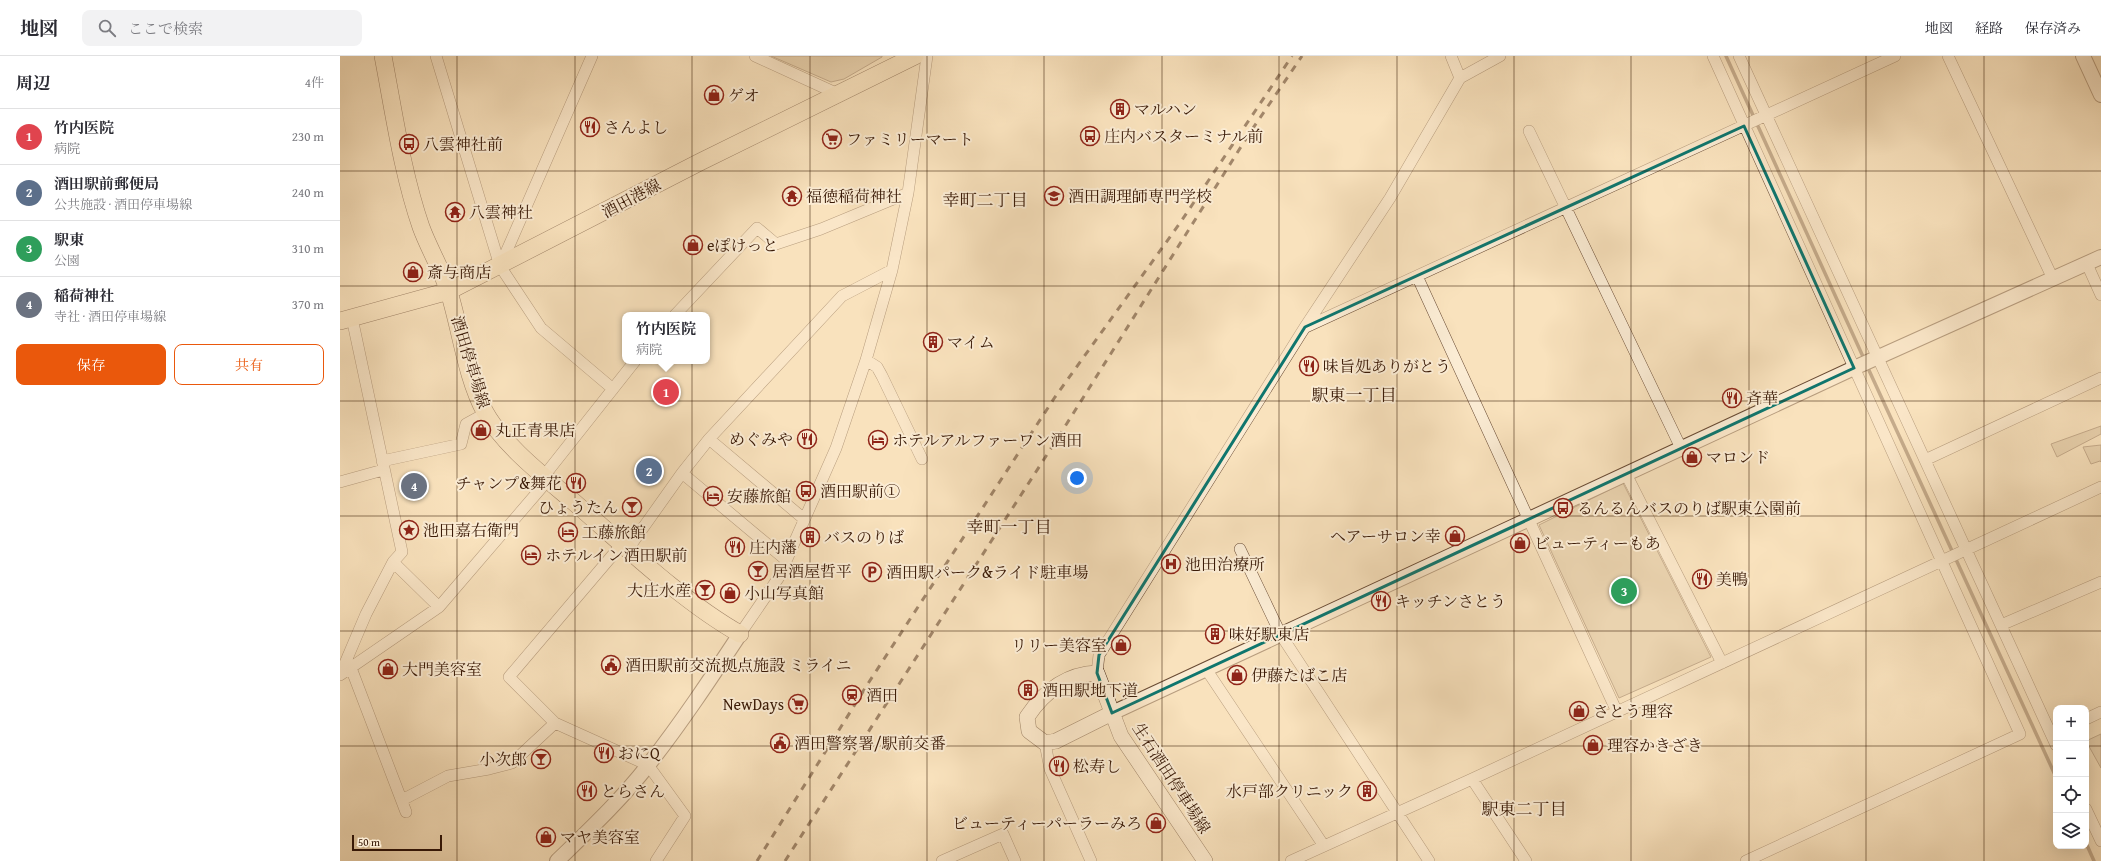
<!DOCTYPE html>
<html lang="ja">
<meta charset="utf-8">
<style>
:root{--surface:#fff;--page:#f2f2f3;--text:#2b2b33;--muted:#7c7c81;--line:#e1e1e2;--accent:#ea580c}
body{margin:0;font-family:"Gentium Book Plus","Noto Serif JP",serif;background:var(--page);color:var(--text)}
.controls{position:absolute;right:12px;bottom:12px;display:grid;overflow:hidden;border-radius:8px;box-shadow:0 4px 16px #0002}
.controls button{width:36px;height:36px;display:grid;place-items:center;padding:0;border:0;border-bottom:1px solid var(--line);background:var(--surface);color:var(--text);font:20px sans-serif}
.scale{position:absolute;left:12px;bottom:10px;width:90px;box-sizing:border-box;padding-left:4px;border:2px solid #391906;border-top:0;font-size:11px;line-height:14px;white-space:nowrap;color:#391906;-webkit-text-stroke:3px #fbecd4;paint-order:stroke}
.you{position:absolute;left:737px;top:422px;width:14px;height:14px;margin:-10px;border:3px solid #fff;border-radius:50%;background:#1a73e8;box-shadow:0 0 0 6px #1a73e833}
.badge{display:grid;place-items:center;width:26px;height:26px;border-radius:50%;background:var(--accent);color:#fff;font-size:13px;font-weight:700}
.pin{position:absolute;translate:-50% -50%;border:2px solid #fff;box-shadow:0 1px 4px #0006}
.popup{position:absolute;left:282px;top:256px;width:88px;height:52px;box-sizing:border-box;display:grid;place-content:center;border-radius:8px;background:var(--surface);filter:drop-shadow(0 1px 3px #0005);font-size:13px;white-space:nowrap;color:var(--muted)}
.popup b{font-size:15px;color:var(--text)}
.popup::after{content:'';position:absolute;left:50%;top:100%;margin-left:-8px;border:8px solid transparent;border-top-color:var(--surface)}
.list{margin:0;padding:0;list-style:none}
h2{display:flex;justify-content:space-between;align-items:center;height:52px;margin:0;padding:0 16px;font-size:17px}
h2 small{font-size:13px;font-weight:400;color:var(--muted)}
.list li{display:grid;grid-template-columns:26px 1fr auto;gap:12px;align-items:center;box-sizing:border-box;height:56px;padding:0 16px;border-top:1px solid var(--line)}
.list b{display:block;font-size:15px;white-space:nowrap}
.list p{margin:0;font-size:13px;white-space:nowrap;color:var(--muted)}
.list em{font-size:13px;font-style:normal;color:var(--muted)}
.actions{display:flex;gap:8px;padding:12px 16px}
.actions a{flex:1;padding:9px 0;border:1px solid var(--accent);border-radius:8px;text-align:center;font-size:14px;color:var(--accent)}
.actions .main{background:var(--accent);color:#fff}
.icon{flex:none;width:22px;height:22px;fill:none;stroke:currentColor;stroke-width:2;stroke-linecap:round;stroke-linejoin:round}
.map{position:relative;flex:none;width:1761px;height:805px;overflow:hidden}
header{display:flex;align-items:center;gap:24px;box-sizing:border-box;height:56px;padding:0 20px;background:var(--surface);border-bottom:1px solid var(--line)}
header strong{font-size:19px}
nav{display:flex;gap:22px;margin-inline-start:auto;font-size:14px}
.search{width:280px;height:36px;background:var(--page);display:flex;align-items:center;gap:10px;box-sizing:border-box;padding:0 14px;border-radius:8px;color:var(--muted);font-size:15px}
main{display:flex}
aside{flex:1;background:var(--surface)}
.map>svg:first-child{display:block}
.green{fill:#d8c09e;stroke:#886c52}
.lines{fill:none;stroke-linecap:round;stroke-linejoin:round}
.stream{stroke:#85694f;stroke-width:3.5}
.minor-casing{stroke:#694b34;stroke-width:12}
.tertiary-casing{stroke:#694b34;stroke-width:16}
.secondary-casing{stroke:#391906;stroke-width:16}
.primary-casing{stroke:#391906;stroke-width:18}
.minor{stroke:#fbecd4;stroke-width:11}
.tertiary{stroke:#fbecd4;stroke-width:14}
.secondary{stroke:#fbecd4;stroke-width:15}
.primary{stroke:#f9e2bd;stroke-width:17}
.rail{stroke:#391906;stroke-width:3;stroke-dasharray:7 7;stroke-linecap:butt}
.marked{fill:none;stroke:#0f766e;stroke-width:3;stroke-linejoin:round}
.grid{fill:none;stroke:#391906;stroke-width:1;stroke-opacity:0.55}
.labels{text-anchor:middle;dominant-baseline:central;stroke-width:4;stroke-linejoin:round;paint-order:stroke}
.poi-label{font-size:16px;fill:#391906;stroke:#fbecd4;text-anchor:start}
.street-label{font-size:16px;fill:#391906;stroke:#fbecd4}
.neighbourhood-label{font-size:17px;fill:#391906;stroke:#fbecd4}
</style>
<header>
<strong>地図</strong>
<div class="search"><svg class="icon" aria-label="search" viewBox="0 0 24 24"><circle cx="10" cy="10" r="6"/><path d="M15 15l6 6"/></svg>ここで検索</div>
<nav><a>地図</a><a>経路</a><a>保存済み</a></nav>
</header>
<main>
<aside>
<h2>周辺<small>4件</small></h2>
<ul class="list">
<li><span class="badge" style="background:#e0444e">1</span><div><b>竹内医院</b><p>病院</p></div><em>230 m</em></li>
<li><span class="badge" style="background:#5c6f8a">2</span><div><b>酒田駅前郵便局</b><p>公共施設 · 酒田停車場線</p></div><em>240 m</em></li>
<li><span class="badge" style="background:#2e9e5b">3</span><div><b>駅東</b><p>公園</p></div><em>310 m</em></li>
<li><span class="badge" style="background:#6b7280">4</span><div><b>稲荷神社</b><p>寺社 · 酒田停車場線</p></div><em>370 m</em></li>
</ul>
<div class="actions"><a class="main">保存</a><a>共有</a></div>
</aside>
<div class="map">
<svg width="1761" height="805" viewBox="0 0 1761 805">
<rect width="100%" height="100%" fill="#f9e2bd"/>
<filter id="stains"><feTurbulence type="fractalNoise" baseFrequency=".005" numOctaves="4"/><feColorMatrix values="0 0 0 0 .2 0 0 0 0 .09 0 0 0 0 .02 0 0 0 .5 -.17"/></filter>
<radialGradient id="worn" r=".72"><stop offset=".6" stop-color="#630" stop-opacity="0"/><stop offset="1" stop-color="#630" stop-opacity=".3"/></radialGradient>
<path class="green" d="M431,0H542V1L504,23L491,26Z
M1761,370V378L1717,401L1711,388Z
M1761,389V406L1760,405L1751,408L1743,391Z
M1283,427L1371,601L1279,642L1199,469Z
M1761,678V712L1746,685Z"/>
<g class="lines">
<path class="stream" d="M1386,0L1525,305
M1527,310L1716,721
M1746,787L1754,805"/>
<defs>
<path id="minor" d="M96,0L160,210L201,272L273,333
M415,0L498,38
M1111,0L1120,22
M1373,0L1680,678L1406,805
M1399,0L1716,689
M1608,0L1713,223
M1189,75L1341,392
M161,208L252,0
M1747,208L1761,239
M1077,220L1277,656
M335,259L417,172L436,188L481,173L568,137
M12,262L62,496L53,506L99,551
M966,271L1555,0
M526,304L537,311L542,320L582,403
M369,383L464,463
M1585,404L1761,322
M42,405L121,388L126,368L146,357
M342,417L446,504
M1286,418L1382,607
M204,420L295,305
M0,426L43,414
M282,488L169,621L215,667L308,709L345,760L316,805
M288,493L342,417L369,383L502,240L552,214
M900,493L941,579L1089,805
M1661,569L1761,526
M400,578L439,521L496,392L526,304L552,214L568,137L587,0
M11,612L66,756
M866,613L984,790
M757,617L759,599L965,271L1050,142L1120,22L1160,0
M0,619L99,551L208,424
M0,619L26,558L53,506
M1746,663L1761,656
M705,687L710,713L751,805
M1132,723L1186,805
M62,744L108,720L149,713L172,707L215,667
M1746,753L1761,785
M602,805L663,778L675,805
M951,805L1132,723L1761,431"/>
<path id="tertiary" d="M1743,0L1761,39
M772,657L1514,312L1761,201
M217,805C249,774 282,743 309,708C342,666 371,622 400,578"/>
<path id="secondary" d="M772,657L716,685L705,687L689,675L687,661C703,637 726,618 757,617L781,680L865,805"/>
<path id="primary" d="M43,0C54,57 62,116 81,171C89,193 102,214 109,236C121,275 126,321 145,356C163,389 206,422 235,447C286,491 342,545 400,578
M0,265L109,235L360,106L575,0"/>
</defs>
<use href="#minor" class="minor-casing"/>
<use href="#tertiary" class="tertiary-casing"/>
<use href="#secondary" class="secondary-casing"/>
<use href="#primary" class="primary-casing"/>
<use href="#minor" class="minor"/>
<use href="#tertiary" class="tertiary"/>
<use href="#secondary" class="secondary"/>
<use href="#primary" class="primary"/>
<path class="rail" d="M417,805L529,626L715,341L840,167L952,0
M445,805L719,380L909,78L962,0"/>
</g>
<path d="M0 0H1761V805H0ZM1404,70L1514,312L772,657L757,617L759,599L965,271Z" fill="#f9e2bd" fill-opacity=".55" fill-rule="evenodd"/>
<path class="marked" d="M1404,70L1514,312L772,657L757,617L759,599L965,271Z"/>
<path class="grid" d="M117,0V805M235,0V805M352,0V805M470,0V805M587,0V805M704,0V805M822,0V805M939,0V805M1057,0V805M1174,0V805M1291,0V805M1409,0V805M1526,0V805M1644,0V805M0,115H1761M0,230H1761M0,345H1761M0,460H1761M0,575H1761M0,690H1716M1746,690H1761"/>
<defs>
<symbol id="shop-ring" viewBox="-11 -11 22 22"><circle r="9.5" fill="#fbecd4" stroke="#8f2418" stroke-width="1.5"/><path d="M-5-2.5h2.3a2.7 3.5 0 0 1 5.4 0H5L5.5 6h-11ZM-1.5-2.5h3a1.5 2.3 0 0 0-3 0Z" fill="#8f2418"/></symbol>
<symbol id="building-ring" viewBox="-11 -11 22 22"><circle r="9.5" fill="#fbecd4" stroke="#8f2418" stroke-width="1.5"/><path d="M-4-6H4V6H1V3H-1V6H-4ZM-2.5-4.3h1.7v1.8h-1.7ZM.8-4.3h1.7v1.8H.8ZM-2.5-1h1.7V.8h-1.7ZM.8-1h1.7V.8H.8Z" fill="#8f2418"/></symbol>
<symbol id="restaurant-ring" viewBox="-11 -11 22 22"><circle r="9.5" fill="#fbecd4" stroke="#8f2418" stroke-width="1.5"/><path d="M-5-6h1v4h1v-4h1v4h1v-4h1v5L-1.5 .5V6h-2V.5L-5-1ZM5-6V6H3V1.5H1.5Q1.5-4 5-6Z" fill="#8f2418"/></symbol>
<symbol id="bus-ring" viewBox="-11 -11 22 22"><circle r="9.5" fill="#fbecd4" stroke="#8f2418" stroke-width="1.5"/><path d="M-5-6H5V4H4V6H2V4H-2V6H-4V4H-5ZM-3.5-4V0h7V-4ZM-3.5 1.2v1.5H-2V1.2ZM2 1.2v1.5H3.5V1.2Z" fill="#8f2418"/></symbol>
<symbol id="supermarket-ring" viewBox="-11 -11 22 22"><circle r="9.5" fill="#fbecd4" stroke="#8f2418" stroke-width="1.5"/><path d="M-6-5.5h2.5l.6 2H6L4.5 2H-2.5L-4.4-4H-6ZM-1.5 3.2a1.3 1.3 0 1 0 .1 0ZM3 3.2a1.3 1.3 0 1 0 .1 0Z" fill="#8f2418"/></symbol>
<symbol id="temple-ring" viewBox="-11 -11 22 22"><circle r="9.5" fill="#fbecd4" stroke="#8f2418" stroke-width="1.5"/><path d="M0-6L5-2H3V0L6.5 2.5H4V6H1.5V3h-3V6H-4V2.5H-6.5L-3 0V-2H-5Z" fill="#8f2418"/></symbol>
<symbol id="school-ring" viewBox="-11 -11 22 22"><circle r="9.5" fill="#fbecd4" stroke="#8f2418" stroke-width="1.5"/><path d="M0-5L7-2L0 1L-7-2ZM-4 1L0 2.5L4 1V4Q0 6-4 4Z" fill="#8f2418"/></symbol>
<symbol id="hotel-ring" viewBox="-11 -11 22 22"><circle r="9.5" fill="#fbecd4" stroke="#8f2418" stroke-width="1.5"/><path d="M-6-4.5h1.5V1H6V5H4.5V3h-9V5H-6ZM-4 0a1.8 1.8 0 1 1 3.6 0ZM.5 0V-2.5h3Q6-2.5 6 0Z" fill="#8f2418"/></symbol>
<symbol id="bar-ring" viewBox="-11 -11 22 22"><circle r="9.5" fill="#fbecd4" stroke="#8f2418" stroke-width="1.5"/><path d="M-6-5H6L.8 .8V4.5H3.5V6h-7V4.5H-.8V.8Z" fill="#8f2418"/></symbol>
<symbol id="sight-ring" viewBox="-11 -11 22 22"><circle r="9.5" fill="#fbecd4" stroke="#8f2418" stroke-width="1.5"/><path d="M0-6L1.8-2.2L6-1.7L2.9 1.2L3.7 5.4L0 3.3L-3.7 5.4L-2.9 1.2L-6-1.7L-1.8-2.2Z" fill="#8f2418"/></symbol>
<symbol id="hospital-ring" viewBox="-11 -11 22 22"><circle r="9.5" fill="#fbecd4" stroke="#8f2418" stroke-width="1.5"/><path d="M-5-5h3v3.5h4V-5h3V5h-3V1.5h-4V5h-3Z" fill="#8f2418"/></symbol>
<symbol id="parking-ring" viewBox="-11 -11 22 22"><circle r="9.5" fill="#fbecd4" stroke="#8f2418" stroke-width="1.5"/><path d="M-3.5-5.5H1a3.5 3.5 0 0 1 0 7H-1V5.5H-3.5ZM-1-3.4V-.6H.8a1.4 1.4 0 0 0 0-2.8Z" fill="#8f2418"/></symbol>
<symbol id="civic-ring" viewBox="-11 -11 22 22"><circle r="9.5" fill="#fbecd4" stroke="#8f2418" stroke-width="1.5"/><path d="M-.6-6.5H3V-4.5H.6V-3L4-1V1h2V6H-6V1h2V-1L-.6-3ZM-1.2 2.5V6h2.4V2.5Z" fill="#8f2418"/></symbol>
<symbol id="station-ring" viewBox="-11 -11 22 22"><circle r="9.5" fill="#fbecd4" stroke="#8f2418" stroke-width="1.5"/><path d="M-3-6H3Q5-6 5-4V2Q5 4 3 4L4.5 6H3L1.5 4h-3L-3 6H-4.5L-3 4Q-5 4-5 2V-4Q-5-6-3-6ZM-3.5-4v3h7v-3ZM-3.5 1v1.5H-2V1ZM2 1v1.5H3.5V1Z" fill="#8f2418"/></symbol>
</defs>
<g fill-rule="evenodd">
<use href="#shop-ring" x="363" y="28" width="22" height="22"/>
<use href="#building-ring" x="769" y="42" width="22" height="22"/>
<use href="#restaurant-ring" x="239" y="60" width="22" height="22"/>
<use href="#bus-ring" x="739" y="69" width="22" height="22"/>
<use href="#supermarket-ring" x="481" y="72" width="22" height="22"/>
<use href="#bus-ring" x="58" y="77" width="22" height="22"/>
<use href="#temple-ring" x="441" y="129" width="22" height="22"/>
<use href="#school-ring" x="703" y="129" width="22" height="22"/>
<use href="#temple-ring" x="104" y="145" width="22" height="22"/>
<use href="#shop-ring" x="342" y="178" width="22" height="22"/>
<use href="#shop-ring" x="62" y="205" width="22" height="22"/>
<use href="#building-ring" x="582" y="275" width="22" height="22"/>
<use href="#restaurant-ring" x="958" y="299" width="22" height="22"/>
<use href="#restaurant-ring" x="1381" y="331" width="22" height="22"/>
<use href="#shop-ring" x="130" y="363" width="22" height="22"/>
<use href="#restaurant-ring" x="456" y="372" width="22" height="22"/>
<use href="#hotel-ring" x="527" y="373" width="22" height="22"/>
<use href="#shop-ring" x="1341" y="390" width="22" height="22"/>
<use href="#restaurant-ring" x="225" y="416" width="22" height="22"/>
<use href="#bus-ring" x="455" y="424" width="22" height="22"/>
<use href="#hotel-ring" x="362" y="429" width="22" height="22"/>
<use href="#bar-ring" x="281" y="440" width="22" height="22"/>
<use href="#bus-ring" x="1212" y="441" width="22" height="22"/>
<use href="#sight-ring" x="58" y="463" width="22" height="22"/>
<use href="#hotel-ring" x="217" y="465" width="22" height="22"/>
<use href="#shop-ring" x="1104" y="469" width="22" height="22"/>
<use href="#building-ring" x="459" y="470" width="22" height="22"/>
<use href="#shop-ring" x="1169" y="476" width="22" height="22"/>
<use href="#restaurant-ring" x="384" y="480" width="22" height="22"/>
<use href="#hotel-ring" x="180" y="488" width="22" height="22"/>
<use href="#hospital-ring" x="820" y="497" width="22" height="22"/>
<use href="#bar-ring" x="407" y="504" width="22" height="22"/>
<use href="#parking-ring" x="521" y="505" width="22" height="22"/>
<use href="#restaurant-ring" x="1351" y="512" width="22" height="22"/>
<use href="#bar-ring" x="354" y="523" width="22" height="22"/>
<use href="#shop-ring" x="379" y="526" width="22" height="22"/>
<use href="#restaurant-ring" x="1030" y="534" width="22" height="22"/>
<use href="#building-ring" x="864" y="567" width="22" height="22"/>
<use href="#shop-ring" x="770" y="578" width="22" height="22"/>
<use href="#civic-ring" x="260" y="598" width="22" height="22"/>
<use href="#shop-ring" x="37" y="602" width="22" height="22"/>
<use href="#shop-ring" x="886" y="608" width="22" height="22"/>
<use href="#building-ring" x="677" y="623" width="22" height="22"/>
<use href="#station-ring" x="501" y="628" width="22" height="22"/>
<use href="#supermarket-ring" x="447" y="637" width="22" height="22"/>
<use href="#shop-ring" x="1228" y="644" width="22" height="22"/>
<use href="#civic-ring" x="429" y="676" width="22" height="22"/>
<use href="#shop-ring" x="1242" y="678" width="22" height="22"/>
<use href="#restaurant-ring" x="253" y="686" width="22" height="22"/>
<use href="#bar-ring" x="190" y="692" width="22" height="22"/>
<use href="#restaurant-ring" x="708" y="699" width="22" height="22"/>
<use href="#restaurant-ring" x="236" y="724" width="22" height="22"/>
<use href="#building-ring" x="1016" y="724" width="22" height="22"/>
<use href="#shop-ring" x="805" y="756" width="22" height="22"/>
<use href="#shop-ring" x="195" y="770" width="22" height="22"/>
</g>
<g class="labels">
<g class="poi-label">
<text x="388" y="39">ゲオ</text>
<text x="794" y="53">マルハン</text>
<text x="264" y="71">さんよし</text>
<text x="764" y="80">庄内バスターミナル前</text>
<text x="506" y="83">ファミリーマート</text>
<text x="83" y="88">八雲神社前</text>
<text x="466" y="140">福徳稲荷神社</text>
<text x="728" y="140">酒田調理師専門学校</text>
<text x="129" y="156">八雲神社</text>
<text x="367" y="189">eぽけっと</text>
<text x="87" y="216">斎与商店</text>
<text x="607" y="286">マイム</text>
<text x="983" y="310">味旨処ありがとう</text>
<text x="1406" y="342">斉華</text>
<text x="155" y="374">丸正青果店</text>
<text x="453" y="383" text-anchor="end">めぐみや</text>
<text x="552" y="384">ホテルアルファーワン酒田</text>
<text x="1366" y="401">マロンド</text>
<text x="222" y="427" text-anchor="end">チャンプ&amp;舞花</text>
<text x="480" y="435">酒田駅前①</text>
<text x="387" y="440">安藤旅館</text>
<text x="278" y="451" text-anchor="end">ひょうたん</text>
<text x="1237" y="452">るんるんバスのりば駅東公園前</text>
<text x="83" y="474">池田嘉右衛門</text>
<text x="242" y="476">工藤旅館</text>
<text x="1101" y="480" text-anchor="end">ヘアーサロン幸</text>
<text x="484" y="481">バスのりば</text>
<text x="1194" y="487">ビューティーもあ</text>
<text x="409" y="491">庄内藩</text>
<text x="205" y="499">ホテルイン酒田駅前</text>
<text x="845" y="508">池田治療所</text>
<text x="432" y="515">居酒屋哲平</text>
<text x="546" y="516">酒田駅パーク&amp;ライド駐車場</text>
<text x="1376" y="523">美鴨</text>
<text x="351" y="534" text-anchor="end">大庄水産</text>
<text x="404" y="537">小山写真館</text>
<text x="1055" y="545">キッチンさとう</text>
<text x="889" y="578">味好駅東店</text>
<text x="767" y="589" text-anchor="end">リリー美容室</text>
<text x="285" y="609">酒田駅前交流拠点施設 ミライニ</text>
<text x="62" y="613">大門美容室</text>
<text x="911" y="619">伊藤たばこ店</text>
<text x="702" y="634">酒田駅地下道</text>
<text x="526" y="639">酒田</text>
<text x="444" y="648" text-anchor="end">NewDays</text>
<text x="1253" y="655">さとう理容</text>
<text x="454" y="687">酒田警察署/駅前交番</text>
<text x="1267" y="689">理容かきざき</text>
<text x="278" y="697">おにQ</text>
<text x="187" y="703" text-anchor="end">小次郎</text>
<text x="733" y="710">松寿し</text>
<text x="261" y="735">とらさん</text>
<text x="1013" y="735" text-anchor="end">水戸部クリニック</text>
<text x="802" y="767" text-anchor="end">ビューティーパーラーみろ</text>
<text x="220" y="781">マヤ美容室</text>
</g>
<g class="street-label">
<text transform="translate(291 142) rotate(-28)">酒田港線</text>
<text transform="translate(131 306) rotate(73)">酒田停車場線</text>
<text transform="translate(832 722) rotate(57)">生石酒田停車場線</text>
</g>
<g class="neighbourhood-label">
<text x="645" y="143">幸町二丁目</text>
<text x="1014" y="338">駅東一丁目</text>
<text x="669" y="470">幸町一丁目</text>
<text x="1184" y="752">駅東二丁目</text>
</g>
</g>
<rect width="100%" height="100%" filter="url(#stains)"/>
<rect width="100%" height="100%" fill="url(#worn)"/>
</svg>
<div class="controls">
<button>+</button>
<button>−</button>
<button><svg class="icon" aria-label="locate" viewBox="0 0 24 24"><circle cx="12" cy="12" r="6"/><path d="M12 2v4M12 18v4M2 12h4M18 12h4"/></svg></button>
<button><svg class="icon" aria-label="layers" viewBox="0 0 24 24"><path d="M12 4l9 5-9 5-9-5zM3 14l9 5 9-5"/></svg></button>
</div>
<div class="scale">50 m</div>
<div class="you"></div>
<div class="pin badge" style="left:326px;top:336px;background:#e0444e">1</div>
<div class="popup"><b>竹内医院</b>病院</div>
<div class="pin badge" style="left:309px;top:415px;background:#5c6f8a">2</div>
<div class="pin badge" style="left:1284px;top:535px;background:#2e9e5b">3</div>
<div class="pin badge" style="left:74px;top:430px;background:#6b7280">4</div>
</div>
</main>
